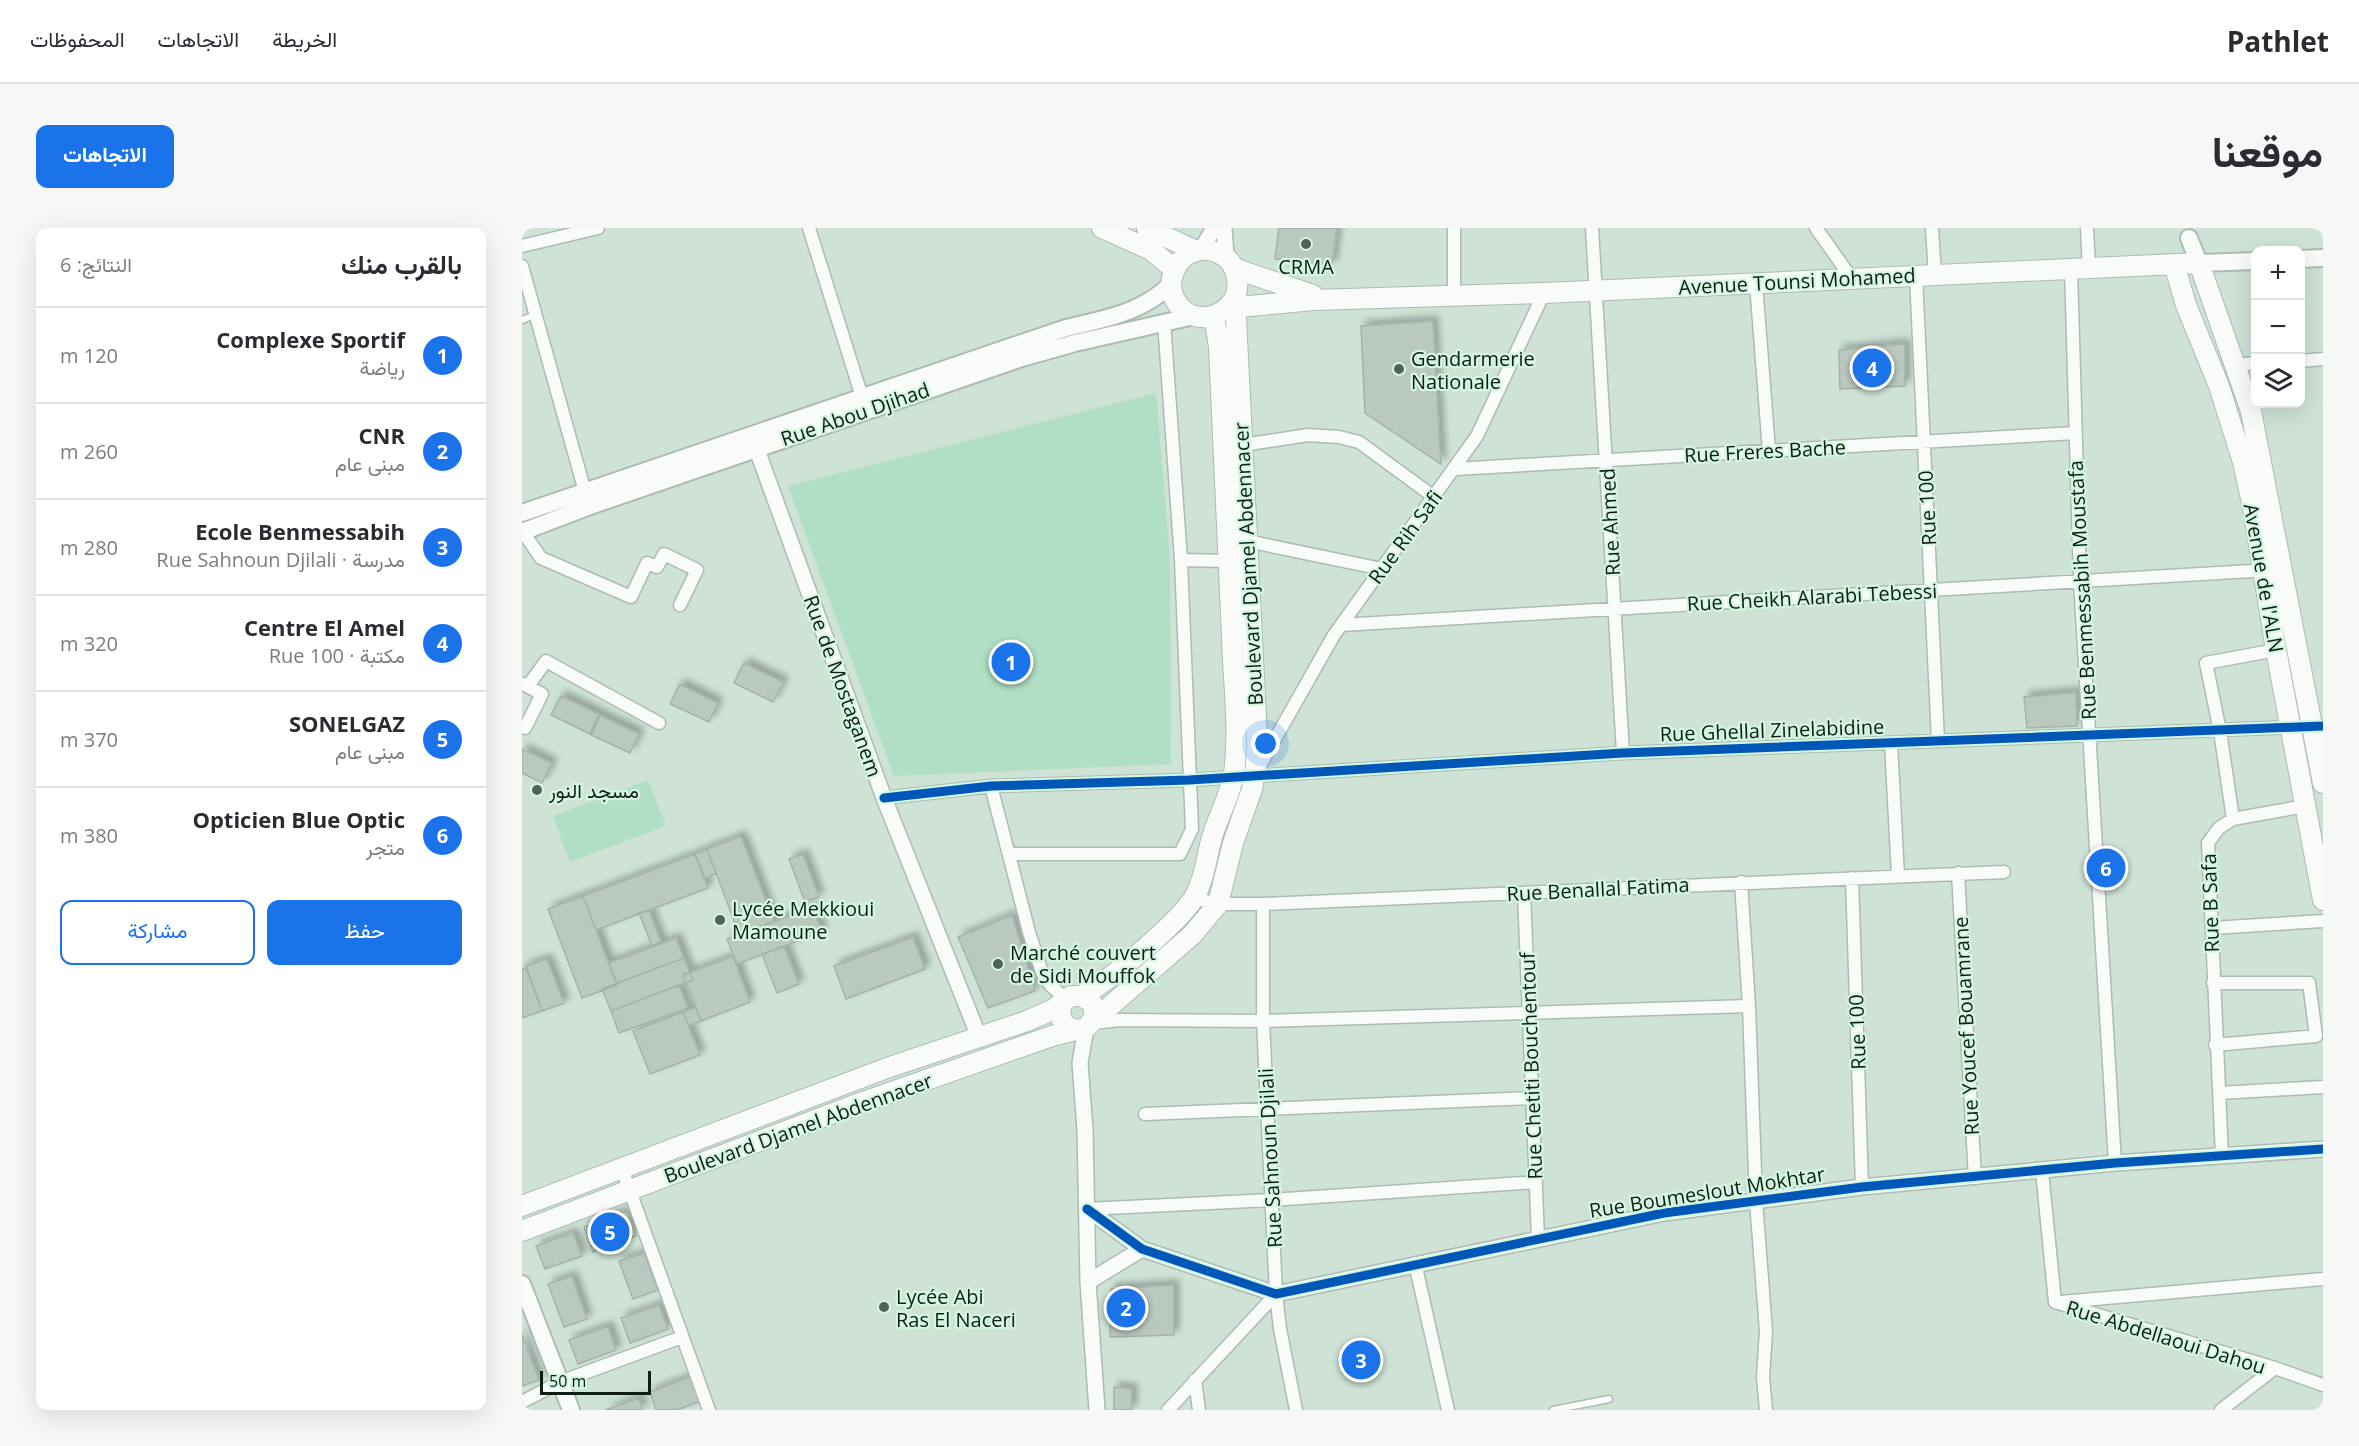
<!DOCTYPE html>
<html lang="ar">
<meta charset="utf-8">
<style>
:root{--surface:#fff;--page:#f7f7f7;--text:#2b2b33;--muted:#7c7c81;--line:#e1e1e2;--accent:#1a73e8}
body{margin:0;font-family:"Open Sans",Vazirmatn,sans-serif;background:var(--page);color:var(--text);direction:rtl}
.controls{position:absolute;right:18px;top:18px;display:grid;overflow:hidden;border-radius:12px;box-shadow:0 6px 24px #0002}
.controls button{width:54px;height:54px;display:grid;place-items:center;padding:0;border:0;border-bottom:2px solid var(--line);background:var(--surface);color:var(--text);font:30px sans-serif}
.scale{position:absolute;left:18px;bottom:15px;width:111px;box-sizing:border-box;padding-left:6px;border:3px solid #101d15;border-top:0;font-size:16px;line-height:21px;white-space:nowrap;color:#101d15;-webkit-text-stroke:4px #d3f7e1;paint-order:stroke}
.you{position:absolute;left:744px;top:516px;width:21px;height:21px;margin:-15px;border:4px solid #fff;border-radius:50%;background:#1a73e8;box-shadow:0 0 0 9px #1a73e833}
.badge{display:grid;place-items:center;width:39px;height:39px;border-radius:50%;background:var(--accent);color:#fff;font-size:20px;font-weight:700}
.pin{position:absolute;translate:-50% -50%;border:3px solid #fff;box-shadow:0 2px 6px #0006}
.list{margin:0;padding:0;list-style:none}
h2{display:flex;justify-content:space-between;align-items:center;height:78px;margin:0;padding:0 24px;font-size:26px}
h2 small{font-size:20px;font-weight:400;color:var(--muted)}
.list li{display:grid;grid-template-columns:39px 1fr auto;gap:18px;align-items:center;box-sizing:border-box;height:96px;padding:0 24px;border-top:2px solid var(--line)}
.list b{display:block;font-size:22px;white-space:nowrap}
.list p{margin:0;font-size:20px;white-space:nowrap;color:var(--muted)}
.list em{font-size:20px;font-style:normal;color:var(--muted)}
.actions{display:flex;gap:12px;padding:18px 24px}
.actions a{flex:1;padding:14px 0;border:2px solid var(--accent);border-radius:12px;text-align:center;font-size:21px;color:var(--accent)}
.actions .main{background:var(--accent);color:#fff}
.icon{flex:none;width:33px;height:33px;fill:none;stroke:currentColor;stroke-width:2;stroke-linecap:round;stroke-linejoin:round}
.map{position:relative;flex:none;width:1801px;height:1182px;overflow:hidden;direction:ltr;border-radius:12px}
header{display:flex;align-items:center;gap:36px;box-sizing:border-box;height:84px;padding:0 30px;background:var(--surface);border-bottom:2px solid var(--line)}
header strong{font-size:28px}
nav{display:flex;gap:33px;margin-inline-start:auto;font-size:21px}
.intro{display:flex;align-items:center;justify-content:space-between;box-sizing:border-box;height:144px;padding:0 36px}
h1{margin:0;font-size:42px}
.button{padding:15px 27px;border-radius:12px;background:var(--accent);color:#fff;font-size:21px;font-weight:700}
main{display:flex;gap:36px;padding:0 36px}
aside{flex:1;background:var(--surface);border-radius:12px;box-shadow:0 6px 24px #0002}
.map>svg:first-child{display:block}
.green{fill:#b1dfc4}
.building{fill:#bac9c0;stroke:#a4b3a9;stroke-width:1.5;filter:url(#shadow)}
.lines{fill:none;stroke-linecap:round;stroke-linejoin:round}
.service-casing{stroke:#acbcb2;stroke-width:9}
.minor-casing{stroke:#acbcb2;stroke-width:15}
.tertiary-casing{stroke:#acbcb2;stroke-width:18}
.secondary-casing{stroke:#acbcb2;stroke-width:20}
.primary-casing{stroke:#acbcb2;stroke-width:22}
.service{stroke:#f8fbf9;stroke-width:6}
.minor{stroke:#f8fbf9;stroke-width:12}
.tertiary{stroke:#f8fbf9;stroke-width:15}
.secondary{stroke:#f8fbf9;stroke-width:16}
.primary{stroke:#f8fbf9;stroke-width:20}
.cycleway-casing{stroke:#d3f7e1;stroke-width:13}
.cycleway{stroke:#0057b8;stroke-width:9}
.poi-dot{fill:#526259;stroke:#d3f7e1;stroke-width:2}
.labels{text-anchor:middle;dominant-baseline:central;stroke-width:4.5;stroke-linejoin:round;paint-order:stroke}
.poi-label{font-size:20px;fill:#101d15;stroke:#d3f7e1;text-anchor:start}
.street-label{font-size:20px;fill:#101d15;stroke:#d3f7e1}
</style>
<header>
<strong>Pathlet</strong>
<nav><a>الخريطة</a><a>الاتجاهات</a><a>المحفوظات</a></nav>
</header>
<div class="intro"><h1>موقعنا</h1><a class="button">الاتجاهات</a></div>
<main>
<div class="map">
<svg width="1801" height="1182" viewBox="0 0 1801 1182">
<defs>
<filter id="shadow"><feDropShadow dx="5" dy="-5" stdDeviation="3" flood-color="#0004"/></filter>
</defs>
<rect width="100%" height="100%" fill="#cee2d6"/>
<path class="green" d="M634,165L648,331L649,536L372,548L266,258Z
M126,552L144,598L48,634L31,588Z"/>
<path class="building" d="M757,0H815L810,37L753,31Z
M911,93L919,236L843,185L839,98Z
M1383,116V158L1318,161L1317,122Z
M222,435L261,454L251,474L212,455Z
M158,456L196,475L187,494L148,476Z
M1554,464L1555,498L1505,500L1502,469Z
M39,468L77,486L68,506L29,487Z
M78,487L117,506L108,525L69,507Z
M0,521L30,535L20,555L0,545Z
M219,608L252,693L217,706L185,621Z
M185,621L194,645L183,650L173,626Z
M173,626L186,660L74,702L61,668Z
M281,626L297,669L283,674L267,631Z
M61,668L95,757L60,770L26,681Z
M291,679L300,704L215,736L205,711Z
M127,682L139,714L130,718L117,685Z
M490,687L513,763L466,780L436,709Z
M391,709L403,741L324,771L312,738Z
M154,710L162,730L95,755L87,735Z
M262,718L277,756L255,765L240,726Z
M211,728L228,774L179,793L161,747Z
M162,730L171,752L89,783L80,761Z
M25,731L42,775L20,783L4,738Z
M4,740L20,783L0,790V741Z
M157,757L166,780L97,805L89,783Z
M174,779L179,793L167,798L161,784Z
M161,784L178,827L128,846L111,803Z
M105,983L114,1008L71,1024L62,999Z
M51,1005L60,1028L23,1041L14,1018Z
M122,1025L136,1062L111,1071L97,1033Z
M50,1048L65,1091L42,1099L26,1056Z
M652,1057V1107L588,1109L589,1061Z
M137,1077L146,1101L108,1115L99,1090Z
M86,1098L94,1122L56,1136L47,1112Z
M0,1106L17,1152L0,1158Z
M170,1148L179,1173L155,1182H134L128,1164Z
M592,1159L610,1161V1182H592Z
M117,1170L121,1182H83Z"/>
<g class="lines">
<defs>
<path id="service" d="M0,92L13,87
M1031,1182L1087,1171"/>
<path id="minor" d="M287,0L340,169
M932,0V69
M1070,0L1101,525
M1294,0L1330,51
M1410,0L1413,47
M1565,0L1567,40
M0,18L76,0
M0,38L65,271
M1549,41L1558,353L1593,935
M1394,48L1416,513
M1234,55L1247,223
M1778,133L1801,131
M1713,137L1734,135
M721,217L786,207L817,209L837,214L912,269
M933,241L1553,205
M1,304L19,330L109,369L125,335L135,339L142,326L175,342L158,377
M725,313L860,341
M659,332L707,333
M819,397L1747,342
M1,456L20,466L3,500
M6,458L24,433L137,495
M1369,515L1376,648
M736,541L812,407L955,208L1022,65
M469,558L507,704L520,744L529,758L544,771
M362,570L469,558L667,552L1101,525L1801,498
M1711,591L1783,578
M487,626H658L670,601L659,332L642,94
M1436,645L1453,950
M1330,650L1340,959
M1219,654L1227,778L1234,973L1244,1103L1241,1149L1244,1182
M1002,665L1016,1010
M672,670L696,676H741L1482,644
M741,676V793L754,1066L758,1101L774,1182
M1690,700L1801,693
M1691,755H1787L1794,808L1693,817
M572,795L598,792L741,793L1227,778
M1697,865L1801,859
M623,886L1011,870
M1700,928L1686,615L1697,600L1711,591L1698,503L1684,435L1754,422
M100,941L187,1182
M1520,943L1533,1074L1753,1140L1699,1182
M565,981L749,972L1014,954
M893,1035L926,1182
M1539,1074L1801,1051
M1753,1140L1801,1157
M673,1152L677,1182
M0,1174L38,1154L160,1109
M646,1182L754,1066"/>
<path id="tertiary" d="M702,0L704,28
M679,22L692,0
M231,211L362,570L457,809
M564,800L558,835L563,901L566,1054L575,1182
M565,981L620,1021L754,1066L1142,985L1340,959L1593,935L1801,921
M566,1054L620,1021"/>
<path id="secondary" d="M1667,10L1677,35L1734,33
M1778,31L1801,30
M0,285L544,100C582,91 620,85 649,56
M0,304L68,278L500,130L553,115L672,88
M0,1056L49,1182"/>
<path id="primary" d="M580,0L629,22L652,41
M625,0L674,23
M1652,36L1664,77L1697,158L1721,234L1731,280L1754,422L1801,672
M714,41L791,67
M707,80L791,72L1022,65L1677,35L1729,183L1801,555
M560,768C587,753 656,695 672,670C682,652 684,633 689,613C695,590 708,569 712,545C718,501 711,453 710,409C706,312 701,216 697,119L692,88
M571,793L670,707L696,676L711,615L730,561L734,537L735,509L713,70C729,20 661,2 650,50C648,58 649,64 653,72C668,98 699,92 713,70
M0,978L365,840L505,793L532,781L549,768H560L570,775C575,787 571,797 559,802C543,802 535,791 540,776
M0,1003L330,878L530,808L553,802"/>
</defs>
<use href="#service" class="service-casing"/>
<use href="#minor" class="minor-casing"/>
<use href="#tertiary" class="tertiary-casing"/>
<use href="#secondary" class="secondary-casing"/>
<use href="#primary" class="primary-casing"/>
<use href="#service" class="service"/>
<use href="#minor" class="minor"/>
<use href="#tertiary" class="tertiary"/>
<use href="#secondary" class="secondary"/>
<use href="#primary" class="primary"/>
<defs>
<path id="cycleway" d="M362,570L469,558L667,552L1101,525L1801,498
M565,981L620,1021L754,1066L1142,985L1340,959L1593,935L1801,921"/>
</defs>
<use href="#cycleway" class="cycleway-casing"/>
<use href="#cycleway" class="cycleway"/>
</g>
<g class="poi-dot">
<circle cx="784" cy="16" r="6"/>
<circle cx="877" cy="141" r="6"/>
<circle cx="15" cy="562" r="6"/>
<circle cx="198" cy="692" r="6"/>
<circle cx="476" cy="736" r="6"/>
<circle cx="362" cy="1079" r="6"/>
</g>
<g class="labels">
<g class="poi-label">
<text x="784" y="38" text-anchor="middle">CRMA</text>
<text x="889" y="130">Gendarmerie<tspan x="889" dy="23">Nationale</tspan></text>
<text x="27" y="562">مسجد النور</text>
<text x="210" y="680">Lycée Mekkioui<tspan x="210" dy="23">Mamoune</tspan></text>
<text x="488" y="724">Marché couvert<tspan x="488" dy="23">de Sidi Mouffok</tspan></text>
<text x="374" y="1068">Lycée Abi<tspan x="374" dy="23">Ras El Naceri</tspan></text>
</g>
<g class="street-label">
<text transform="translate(1275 53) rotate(-3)">Avenue Tounsi Mohamed</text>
<text transform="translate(333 186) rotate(-19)">Rue Abou Djihad</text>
<text transform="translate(1243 223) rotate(-3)">Rue Freres Bache</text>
<text transform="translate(1405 280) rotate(-93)">Rue 100</text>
<text transform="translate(1088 294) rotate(-93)">Rue Ahmed</text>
<text transform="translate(883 309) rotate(-54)">Rue Rih Safi</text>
<text transform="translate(726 336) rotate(-93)">Boulevard Djamel Abdennacer</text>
<text transform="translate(1742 350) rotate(80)">Avenue de l'ALN</text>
<text transform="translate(1560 362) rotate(-93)">Rue Benmessabih Moustafa</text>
<text transform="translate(1290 369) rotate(-3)">Rue Cheikh Alarabi Tebessi</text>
<text transform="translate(321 458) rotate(70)">Rue de Mostaganem</text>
<text transform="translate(1250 502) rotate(-2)">Rue Ghellal Zinelabidine</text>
<text transform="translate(1076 661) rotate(-3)">Rue Benallal Fatima</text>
<text transform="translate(1688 675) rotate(-92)">Rue B Safa</text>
<text transform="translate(1444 798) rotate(-93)">Rue Youcef Bouamrane</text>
<text transform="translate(1335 804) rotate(-92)">Rue 100</text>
<text transform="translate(1009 838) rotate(-92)">Rue Chetiti Bouchentouf</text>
<text transform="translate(276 900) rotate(-20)">Boulevard Djamel Abdennacer</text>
<text transform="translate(748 930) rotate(-93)">Rue Sahnoun Djilali</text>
<text transform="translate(1185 964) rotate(-9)">Rue Boumeslout Mokhtar</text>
<text transform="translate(1644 1109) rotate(17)">Rue Abdellaoui Dahou</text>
</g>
</g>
</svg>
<div class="controls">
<button>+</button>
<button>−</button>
<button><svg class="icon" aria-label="layers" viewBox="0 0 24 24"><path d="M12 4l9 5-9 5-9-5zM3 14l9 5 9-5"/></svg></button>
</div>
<div class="scale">50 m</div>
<div class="you"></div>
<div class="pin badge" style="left:489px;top:434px">1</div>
<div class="pin badge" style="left:604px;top:1080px">2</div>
<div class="pin badge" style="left:839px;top:1132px">3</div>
<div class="pin badge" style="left:1350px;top:140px">4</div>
<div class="pin badge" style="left:88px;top:1004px">5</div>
<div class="pin badge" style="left:1584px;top:640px">6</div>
</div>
<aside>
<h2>بالقرب منك<small>النتائج: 6</small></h2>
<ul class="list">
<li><span class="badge">1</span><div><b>Complexe Sportif</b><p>رياضة</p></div><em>120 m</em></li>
<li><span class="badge">2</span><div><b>CNR</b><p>مبنى عام</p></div><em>260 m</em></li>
<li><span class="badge">3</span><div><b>Ecole Benmessabih</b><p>مدرسة · Rue Sahnoun Djilali</p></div><em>280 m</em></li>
<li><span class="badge">4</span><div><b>Centre El Amel</b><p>مكتبة · Rue 100</p></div><em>320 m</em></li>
<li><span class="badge">5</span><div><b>SONELGAZ</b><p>مبنى عام</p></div><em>370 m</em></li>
<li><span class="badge">6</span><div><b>Opticien Blue Optic</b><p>متجر</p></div><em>380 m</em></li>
</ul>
<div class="actions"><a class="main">حفظ</a><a>مشاركة</a></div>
</aside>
</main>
